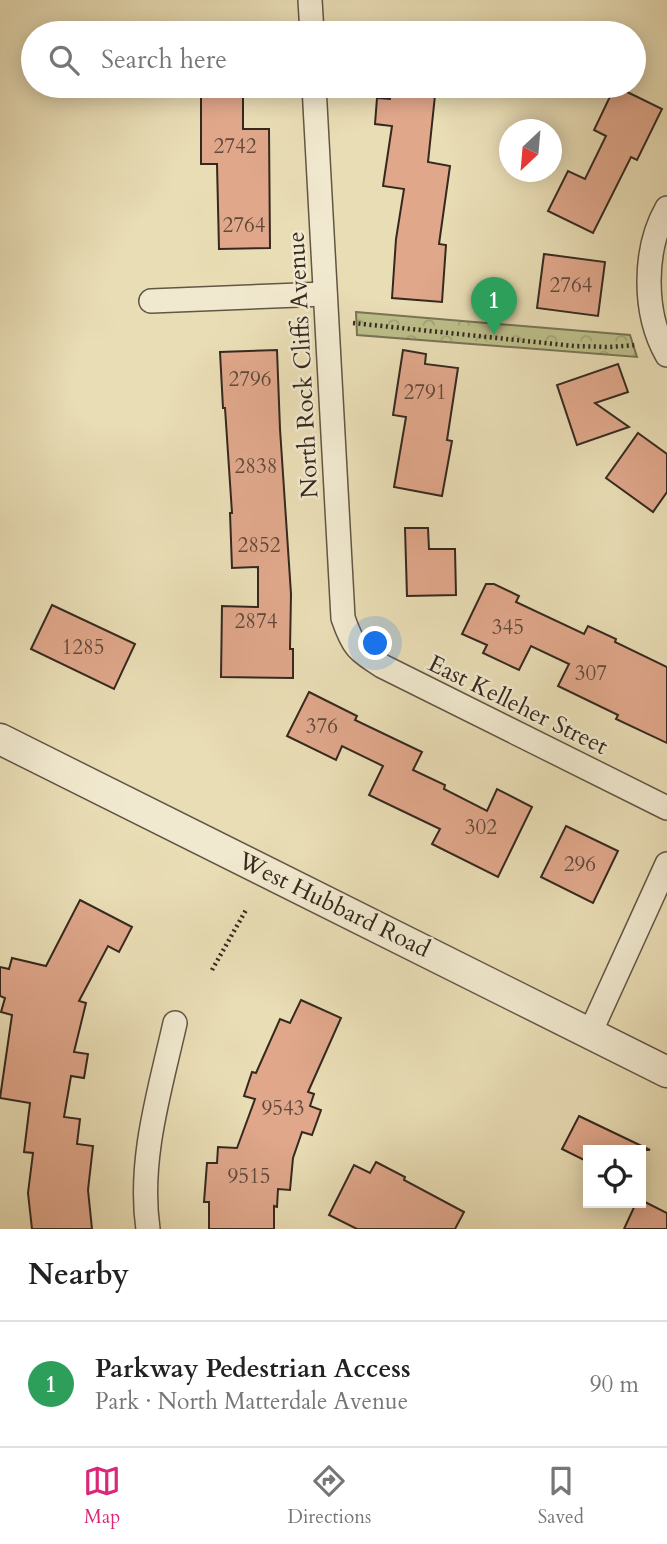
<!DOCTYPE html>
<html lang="en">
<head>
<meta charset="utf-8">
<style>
	:root { --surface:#fff; --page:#f6f6f6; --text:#222; --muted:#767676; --line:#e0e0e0; --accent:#db2777 }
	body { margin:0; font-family:Cardo,serif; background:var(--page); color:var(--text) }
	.controls { position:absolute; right:21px; bottom:21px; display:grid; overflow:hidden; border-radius:0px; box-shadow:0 4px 18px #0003 }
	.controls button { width:63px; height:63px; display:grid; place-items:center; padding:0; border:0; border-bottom:2px solid var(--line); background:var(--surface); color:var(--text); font:35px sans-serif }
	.compass { position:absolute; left:499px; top:119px; width:63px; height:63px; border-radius:50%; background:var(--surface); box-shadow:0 4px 18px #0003; rotate:206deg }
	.you { position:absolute; left:376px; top:644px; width:24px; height:24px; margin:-18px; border:5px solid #fff; border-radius:50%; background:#1a73e8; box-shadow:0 0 0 10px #1a73e833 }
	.badge { display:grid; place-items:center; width:46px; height:46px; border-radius:50%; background:var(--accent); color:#fff; font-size:23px; font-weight:700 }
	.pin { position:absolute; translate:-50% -58px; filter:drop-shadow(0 2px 4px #0008) }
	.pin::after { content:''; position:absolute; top:37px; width:24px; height:21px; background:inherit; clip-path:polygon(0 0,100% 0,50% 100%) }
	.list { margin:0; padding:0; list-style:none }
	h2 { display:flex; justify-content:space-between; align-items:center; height:91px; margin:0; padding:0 28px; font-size:30px }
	h2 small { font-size:23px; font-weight:400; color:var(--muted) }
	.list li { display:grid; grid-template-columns:46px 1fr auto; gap:21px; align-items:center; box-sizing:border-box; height:126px; padding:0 28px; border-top:2px solid var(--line) }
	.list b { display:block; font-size:26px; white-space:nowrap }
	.list p { margin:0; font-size:23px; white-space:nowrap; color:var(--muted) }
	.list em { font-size:23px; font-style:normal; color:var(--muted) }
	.icon { flex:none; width:38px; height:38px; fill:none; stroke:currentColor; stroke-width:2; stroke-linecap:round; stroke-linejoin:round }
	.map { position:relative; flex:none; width:667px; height:1229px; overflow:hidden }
	.search { position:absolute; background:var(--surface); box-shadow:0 4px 18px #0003; left:21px; right:21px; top:21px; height:77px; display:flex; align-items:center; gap:18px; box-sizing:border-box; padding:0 24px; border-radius:38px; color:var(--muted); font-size:26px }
	.sheet { height:217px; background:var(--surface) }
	nav { display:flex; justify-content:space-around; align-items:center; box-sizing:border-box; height:98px; border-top:2px solid var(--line); background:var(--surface); font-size:19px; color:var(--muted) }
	nav a { display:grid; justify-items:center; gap:4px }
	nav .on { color:var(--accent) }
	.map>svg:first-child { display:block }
	.park { fill:url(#park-crowns); stroke:#787454; stroke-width:2 }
	.building { fill:#e0a78b; stroke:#35291f; stroke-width:2 }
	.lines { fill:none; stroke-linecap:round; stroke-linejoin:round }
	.minor-casing { stroke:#625644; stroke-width:26 }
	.tertiary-casing { stroke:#625644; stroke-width:33 }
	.path { stroke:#35291f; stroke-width:4.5; stroke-dasharray:2 3.5; stroke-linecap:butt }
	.minor { stroke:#f1e9cf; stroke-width:23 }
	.tertiary { stroke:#f1e9cf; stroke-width:30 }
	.labels { text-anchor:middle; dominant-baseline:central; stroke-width:5; stroke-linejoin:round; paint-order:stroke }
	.number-label { font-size:21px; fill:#60483a }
	.street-label { font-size:24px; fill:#35291f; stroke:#f1e9cf }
</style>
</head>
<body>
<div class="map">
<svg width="667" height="1229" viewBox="0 0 667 1229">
	<defs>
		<pattern id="park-crowns" width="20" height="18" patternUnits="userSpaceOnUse" patternTransform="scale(1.75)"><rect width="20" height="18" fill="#bcbf8a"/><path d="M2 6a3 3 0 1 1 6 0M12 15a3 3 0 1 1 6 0" fill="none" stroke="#a2a477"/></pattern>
	</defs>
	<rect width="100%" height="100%" fill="#e9ddb5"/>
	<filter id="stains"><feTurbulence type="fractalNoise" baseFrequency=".00286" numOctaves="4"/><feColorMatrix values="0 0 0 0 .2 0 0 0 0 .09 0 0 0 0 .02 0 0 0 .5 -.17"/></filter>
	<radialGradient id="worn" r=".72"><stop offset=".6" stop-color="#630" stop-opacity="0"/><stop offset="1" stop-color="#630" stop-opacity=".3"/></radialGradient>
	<path class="park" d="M 356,312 L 630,335 L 637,357 L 357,335 Z"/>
	<g class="building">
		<path d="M 201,86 L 243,86 L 243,129 L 269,129 L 270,248 L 219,249 L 217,164 L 201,164 Z"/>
		<path d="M 391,86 L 436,86 L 428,162 L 450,166 L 439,244 L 446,245 L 442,302 L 392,298 L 396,239 L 404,189 L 383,186 L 392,126 L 375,124 L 377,98 L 390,99 Z"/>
		<path d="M 615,86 L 662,109 L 637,160 L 631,157 L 593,233 L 548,211 L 568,171 L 585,179 L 606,136 L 594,130 Z"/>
		<path d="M 544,254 L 605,262 L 598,316 L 537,308 Z"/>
		<path d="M 277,350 L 280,429 L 291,594 L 290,649 L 293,649 L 293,678 L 221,677 L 222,606 L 258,607 L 258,567 L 232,568 L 230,513 L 232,513 L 225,408 L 223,408 L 220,352 Z"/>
		<path d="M 403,350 L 426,354 L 425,364 L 458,368 L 447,440 L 452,441 L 442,496 L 394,487 L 406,417 L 393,415 Z"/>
		<path d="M 618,364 L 628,392 L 595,403 L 629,427 L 577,445 L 557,385 Z"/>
		<path d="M 638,433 L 667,454 L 667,492 L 653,512 L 606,478 Z"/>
		<path d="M 405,528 L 428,528 L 429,549 L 455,549 L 456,595 L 407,596 Z"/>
		<path d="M 486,584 L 494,584 L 519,596 L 516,602 L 584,634 L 588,626 L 616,639 L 615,642 L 667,667 L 667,743 L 616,719 L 618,715 L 558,686 L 569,664 L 531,646 L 519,670 L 483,653 L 487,645 L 462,634 Z"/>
		<path d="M 52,605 L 135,644 L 114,689 L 31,649 Z"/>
		<path d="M 309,692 L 357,716 L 355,720 L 422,752 L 413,770 L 445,785 L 444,789 L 487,811 L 497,789 L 532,807 L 498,877 L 432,844 L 440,829 L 369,795 L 383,766 L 342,746 L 336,760 L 287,736 Z"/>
		<path d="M 566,826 L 618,851 L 593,903 L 541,877 Z"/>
		<path d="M 80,900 L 132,927 L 119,952 L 108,946 L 79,1001 L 86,1003 L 74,1052 L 88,1054 L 84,1078 L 71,1076 L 64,1117 L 80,1119 L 77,1144 L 93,1146 L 88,1190 L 92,1229 L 32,1229 L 28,1193 L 33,1153 L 24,1152 L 30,1103 L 0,1098 L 12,1015 L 1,1012 L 5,998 L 0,996 L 0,967 L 9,969 L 12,958 L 46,966 Z"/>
		<path d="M 301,1000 L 341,1018 L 308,1092 L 314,1094 L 310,1106 L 321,1110 L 312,1135 L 302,1132 L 293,1158 L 290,1190 L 278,1189 L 277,1207 L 274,1206 L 274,1229 L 209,1229 L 209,1202 L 204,1202 L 207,1163 L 217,1163 L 218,1147 L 237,1148 L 255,1099 L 244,1096 L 252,1072 L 256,1073 L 280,1019 L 290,1023 Z"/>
		<path d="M 579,1116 L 650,1150 L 588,1150 L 588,1162 L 562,1149 Z"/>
		<path d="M 376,1162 L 405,1177 L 404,1180 L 464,1212 L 455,1229 L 357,1229 L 329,1215 L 354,1165 L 370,1173 Z"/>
		<path d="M 641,1200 L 667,1213 L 667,1229 L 624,1229 L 636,1203 L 641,1203 Z"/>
	</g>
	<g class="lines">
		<g class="minor-casing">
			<g id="minor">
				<path d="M 310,0 L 312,33"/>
				<path d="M 314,86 L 343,618 C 353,647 357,650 382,666 L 667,808"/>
				<path d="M 667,208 C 643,250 643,313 667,355"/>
				<path d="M 151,301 L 325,294"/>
				<path d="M 590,1033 L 667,864"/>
				<path d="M 148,1229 C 138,1160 160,1090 175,1023"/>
			</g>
		</g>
		<g class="tertiary-casing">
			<path id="tertiary" d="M 0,739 L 667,1072"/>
		</g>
		<g class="path">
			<path d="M 353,323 L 574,346 L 609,347 L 637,345"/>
			<path d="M 212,970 L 246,910"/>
		</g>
		<use href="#minor" class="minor"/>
		<use href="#tertiary" class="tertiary"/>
	</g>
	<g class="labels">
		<g class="number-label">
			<text x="235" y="146">2742</text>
			<text x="244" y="225">2764</text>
			<text x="571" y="285">2764</text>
			<text x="250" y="379">2796</text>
			<text x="425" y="392">2791</text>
			<text x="256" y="466">2838</text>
			<text x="259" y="545">2852</text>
			<text x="256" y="621">2874</text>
			<text x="508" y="627">345</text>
			<text x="83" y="647">1285</text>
			<text x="591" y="673">307</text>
			<text x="322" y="726">376</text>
			<text x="481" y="827">302</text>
			<text x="580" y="864">296</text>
			<text x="283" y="1108">9543</text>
			<text x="249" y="1176">9515</text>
		</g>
		<g class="street-label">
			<text transform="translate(303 365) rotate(-93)">North Rock Cliffs Avenue</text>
			<text transform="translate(518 705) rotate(26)">East Kelleher Street</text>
			<text transform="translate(334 905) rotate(26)">West Hubbard Road</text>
		</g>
	</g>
	<rect width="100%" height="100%" filter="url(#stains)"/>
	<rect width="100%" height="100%" fill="url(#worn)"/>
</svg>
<div class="controls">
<button><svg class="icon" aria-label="locate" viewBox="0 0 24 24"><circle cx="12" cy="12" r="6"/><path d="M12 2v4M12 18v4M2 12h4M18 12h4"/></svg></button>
</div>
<svg class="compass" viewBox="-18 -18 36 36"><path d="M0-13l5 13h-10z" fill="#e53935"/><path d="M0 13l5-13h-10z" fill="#767676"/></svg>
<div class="you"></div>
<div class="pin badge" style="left:494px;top:335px;background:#2e9e5b">1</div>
<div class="search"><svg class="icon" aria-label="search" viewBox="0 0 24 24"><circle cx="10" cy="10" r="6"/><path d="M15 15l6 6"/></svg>Search here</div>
</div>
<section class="sheet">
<h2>Nearby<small></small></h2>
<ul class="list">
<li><span class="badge" style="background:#2e9e5b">1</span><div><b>Parkway Pedestrian Access</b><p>Park · North Matterdale Avenue</p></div><em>90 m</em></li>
</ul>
</section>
<nav>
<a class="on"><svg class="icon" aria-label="map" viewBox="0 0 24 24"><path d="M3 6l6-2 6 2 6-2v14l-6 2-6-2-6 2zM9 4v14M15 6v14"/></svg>Map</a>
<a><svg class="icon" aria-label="directions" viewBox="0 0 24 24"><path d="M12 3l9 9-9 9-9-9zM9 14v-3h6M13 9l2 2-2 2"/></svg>Directions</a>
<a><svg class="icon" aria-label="saved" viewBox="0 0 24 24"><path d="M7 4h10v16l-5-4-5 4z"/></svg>Saved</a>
</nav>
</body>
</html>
